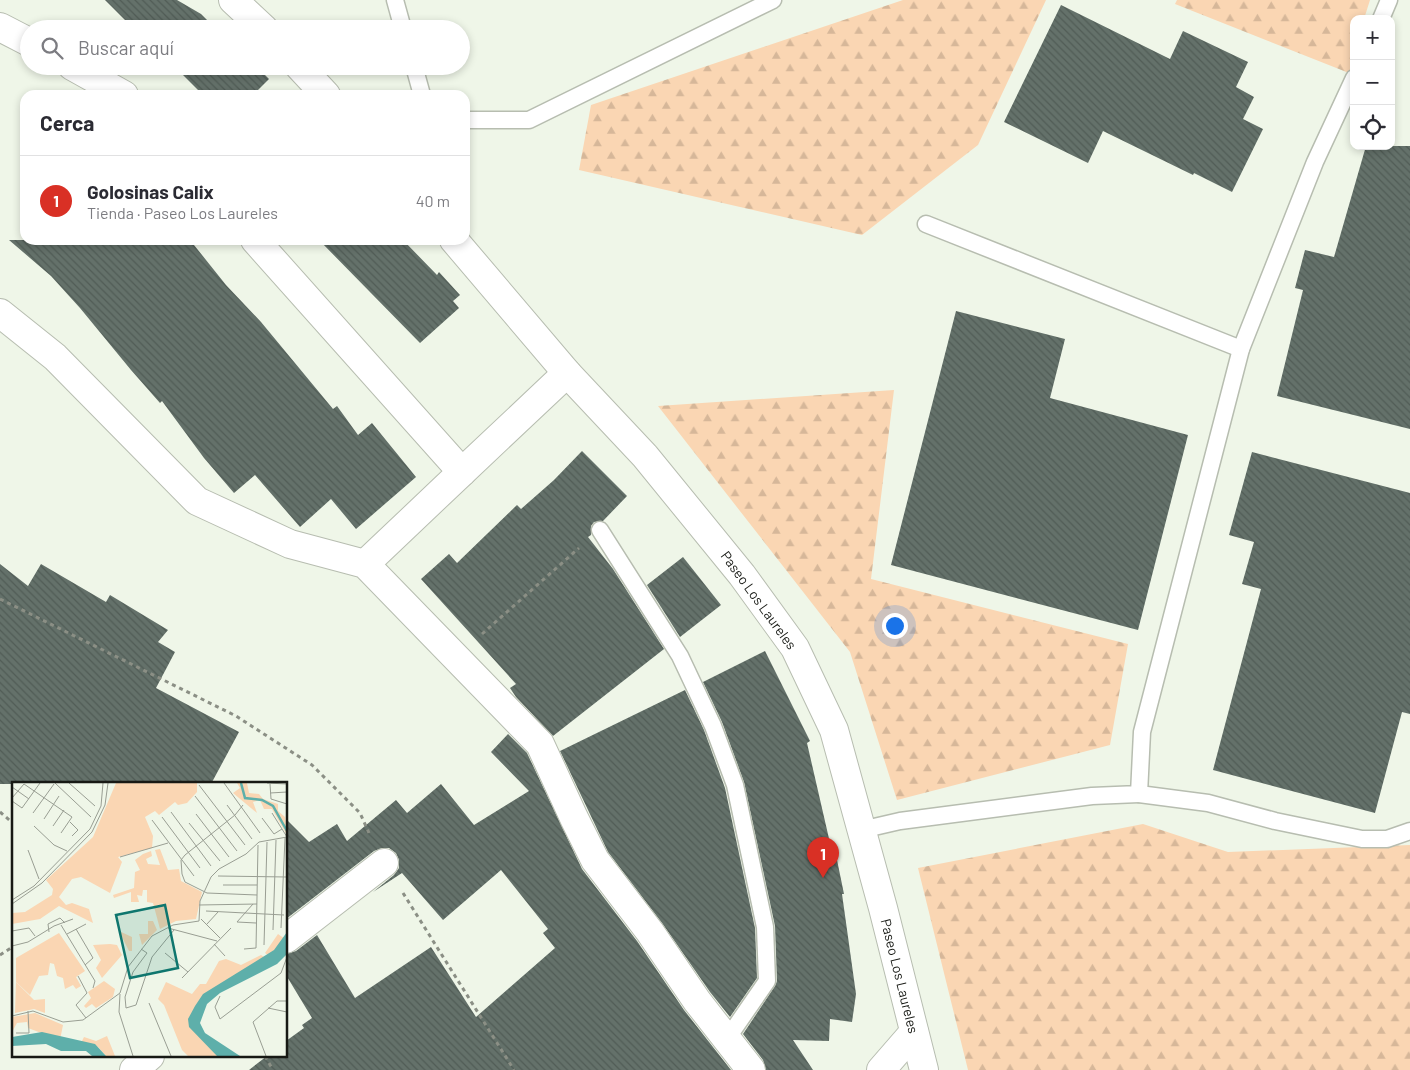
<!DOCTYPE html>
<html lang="es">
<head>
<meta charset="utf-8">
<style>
	:root { --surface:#fff; --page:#f7f7f7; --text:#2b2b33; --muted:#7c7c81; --line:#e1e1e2; --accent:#d93025 }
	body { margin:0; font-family:Barlow,sans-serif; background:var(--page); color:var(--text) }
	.controls { position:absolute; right:15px; top:15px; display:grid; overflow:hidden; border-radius:10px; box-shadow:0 2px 8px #0003 }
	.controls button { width:45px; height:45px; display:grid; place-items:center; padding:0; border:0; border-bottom:1px solid var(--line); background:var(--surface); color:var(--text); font:25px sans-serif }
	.you { position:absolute; left:894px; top:625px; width:18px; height:18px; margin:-12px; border:4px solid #fff; border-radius:50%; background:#1a73e8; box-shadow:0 0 0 8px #1a73e833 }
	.badge { display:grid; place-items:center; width:32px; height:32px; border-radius:50%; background:var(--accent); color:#fff; font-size:16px; font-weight:700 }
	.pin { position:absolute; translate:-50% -41px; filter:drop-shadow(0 1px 2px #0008) }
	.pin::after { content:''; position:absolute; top:26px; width:18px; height:15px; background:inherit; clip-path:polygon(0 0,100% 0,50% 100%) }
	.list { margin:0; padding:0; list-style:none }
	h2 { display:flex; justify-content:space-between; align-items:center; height:65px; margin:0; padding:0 20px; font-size:21px }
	h2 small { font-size:16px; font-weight:400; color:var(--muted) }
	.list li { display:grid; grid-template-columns:32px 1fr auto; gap:15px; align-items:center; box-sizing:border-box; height:90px; padding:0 20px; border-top:1px solid var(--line) }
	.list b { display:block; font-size:19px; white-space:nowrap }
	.list p { margin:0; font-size:16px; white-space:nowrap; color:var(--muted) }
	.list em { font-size:16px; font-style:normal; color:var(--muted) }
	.icon { flex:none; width:28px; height:28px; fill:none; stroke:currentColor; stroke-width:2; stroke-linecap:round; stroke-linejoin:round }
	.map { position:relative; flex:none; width:1410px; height:1070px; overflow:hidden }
	.search { position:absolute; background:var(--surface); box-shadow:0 2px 8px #0003; left:20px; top:20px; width:450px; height:55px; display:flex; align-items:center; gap:12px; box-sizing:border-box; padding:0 18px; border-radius:28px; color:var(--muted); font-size:19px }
	.panel { position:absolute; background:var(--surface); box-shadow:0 2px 8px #0003; left:20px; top:90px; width:450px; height:155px; border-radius:15px }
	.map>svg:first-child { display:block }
	.forest { fill:url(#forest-firs) }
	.building { fill:url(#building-back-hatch) }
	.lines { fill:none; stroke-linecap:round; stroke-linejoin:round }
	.service-casing { stroke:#b7bdb0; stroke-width:19 }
	.minor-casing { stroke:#b7bdb0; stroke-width:30 }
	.tertiary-casing { stroke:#b7bdb0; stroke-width:30 }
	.path { stroke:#8b8f85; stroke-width:3; stroke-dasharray:4 4; stroke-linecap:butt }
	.service { stroke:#fff; stroke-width:16 }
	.minor { stroke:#fff; stroke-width:28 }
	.tertiary { stroke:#fff; stroke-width:28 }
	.labels { text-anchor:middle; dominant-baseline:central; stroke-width:4; stroke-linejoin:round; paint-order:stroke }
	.street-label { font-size:14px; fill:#171914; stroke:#fff }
	.inset-river { fill:none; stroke:#5eafaa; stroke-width:2.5 }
	.inset-road { fill:none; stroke:#999e93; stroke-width:1 }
	.view { fill:#0f766e; fill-opacity:0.15; stroke:#0f766e; stroke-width:2.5 }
	.inset-edge { fill:none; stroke:#171914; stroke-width:2.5 }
</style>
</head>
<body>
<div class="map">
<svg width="1410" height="1070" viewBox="0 0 1410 1070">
	<defs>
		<pattern id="forest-firs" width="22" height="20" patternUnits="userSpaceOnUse" patternTransform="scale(1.25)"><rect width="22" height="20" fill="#fad6b3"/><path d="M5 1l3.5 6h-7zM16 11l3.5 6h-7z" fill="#d6b799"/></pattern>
		<pattern id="building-back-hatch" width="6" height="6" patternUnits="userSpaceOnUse" patternTransform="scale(1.25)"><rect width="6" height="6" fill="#64716a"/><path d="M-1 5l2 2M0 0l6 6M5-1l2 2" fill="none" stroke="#515c56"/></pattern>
	</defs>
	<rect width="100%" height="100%" fill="#eff6e8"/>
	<g class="forest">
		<path d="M 903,0 L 1046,0 L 978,145 L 862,235 L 579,170 L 591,105 Z"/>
		<path d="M 1177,0 L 1370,0 L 1364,19 L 1354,19 L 1354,57 L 1349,73 L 1175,4 Z"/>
		<path d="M 894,390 L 871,579 L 1128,644 L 1110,745 L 897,800 L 850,652 L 658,406 Z"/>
		<path d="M 1143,824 L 1228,852 L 1410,845 L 1410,1070 L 968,1070 L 918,868 Z"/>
	</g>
	<g class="building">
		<path d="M 105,0 L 177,0 L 201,14 L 216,29 L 134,29 Z"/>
		<path d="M 1061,5 L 1170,59 L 1183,31 L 1248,62 L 1236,87 L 1254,97 L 1243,119 L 1263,129 L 1232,192 L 1194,173 L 1193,175 L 1103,131 L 1088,163 L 1004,122 Z"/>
		<path d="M 174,66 L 256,66 L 269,79 L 253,95 L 203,95 Z"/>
		<path d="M 1366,146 L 1410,146 L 1410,429 L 1277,396 L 1303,290 L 1295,288 L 1305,250 L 1334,257 Z"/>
		<path d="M 9,240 L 190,240 L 226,285 L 261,322 L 333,409 L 337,406 L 358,435 L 372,423 L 416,477 L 356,529 L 331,499 L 300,527 L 255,475 L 234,493 L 204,458 L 162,401 L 160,403 L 131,370 L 80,308 L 51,276 Z"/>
		<path d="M 319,240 L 403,240 L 437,275 L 439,272 L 460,295 L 453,301 L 459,308 L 420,343 Z"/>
		<path d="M 956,311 L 1065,339 L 1050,398 L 1188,435 L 1138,630 L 891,565 Z"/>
		<path d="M 582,451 L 627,496 L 603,521 L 594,522 L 591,526 L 591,535 L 588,537 L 613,569 L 664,649 L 553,736 L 516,697 L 510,688 L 516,684 L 421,579 L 449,554 L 457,563 L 517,505 L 521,509 L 554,480 Z"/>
		<path d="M 1252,452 L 1410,493 L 1410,714 L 1402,712 L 1375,813 L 1213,770 L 1261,589 L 1242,584 L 1254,542 L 1229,535 Z"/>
		<path d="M 683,557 L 721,605 L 680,637 L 647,585 Z"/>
		<path d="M 0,564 L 28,586 L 41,564 L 106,602 L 110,595 L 168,630 L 158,642 L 175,652 L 156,688 L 239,732 L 211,784 L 0,784 Z"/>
		<path d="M 765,651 L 810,741 L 807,743 L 833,856 L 836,855 L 844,894 L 842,894 L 856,994 L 852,1022 L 830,1019 L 829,1041 L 793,1040 L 813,1070 L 766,1070 L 763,1060 L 743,1034 L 775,986 L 777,981 L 775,926 L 744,782 L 722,722 L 703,682 Z"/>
		<path d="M 685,690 L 704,730 L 725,788 L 755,928 L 757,978 L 730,1017 L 710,992 L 662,923 L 608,852 L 560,751 Z"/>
		<path d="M 508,734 L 527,753 L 582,869 L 637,941 L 684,1010 L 731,1070 L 249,1070 L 267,1056 L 286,1056 L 286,1041 L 304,1028 L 302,1025 L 312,1018 L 286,975 L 286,954 L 296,951 L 317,935 L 355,998 L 431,947 L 476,1017 L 555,948 L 543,933 L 548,929 L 501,870 L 443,920 L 402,873 L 373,892 L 394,875 L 399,868 L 399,860 L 396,853 L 389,848 L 382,848 L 374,851 L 286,919 L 286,819 L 309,842 L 337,824 L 347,841 L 396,800 L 407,813 L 441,784 L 474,825 L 529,791 L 491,752 Z"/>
	</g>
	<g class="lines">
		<g class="service-casing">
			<g id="service">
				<path d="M 395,0 L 403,29"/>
				<path d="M 1381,19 L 1389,0"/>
				<path d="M 414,66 L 422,95"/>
				<path d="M 465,120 L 529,120 L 773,0"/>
				<path d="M 926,224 L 1241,349"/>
				<path d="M 600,530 L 680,656 L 713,726 L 735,785 L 765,927 L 767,981 L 727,1039"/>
				<path d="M 1139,794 L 1208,803 L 1275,821 L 1362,839 L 1387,839 L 1410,831"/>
				<path d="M 861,830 L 900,821 L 1092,796 L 1139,794 L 1142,732 L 1241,349 L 1315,162 L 1354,78"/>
			</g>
		</g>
		<g class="minor-casing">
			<g id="minor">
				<path d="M 0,27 L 29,42"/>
				<path d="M 72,66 L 124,95"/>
				<path d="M 255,240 L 462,472 L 567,373"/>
				<path d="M 0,313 L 55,357 L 197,501 L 290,544 L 365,564 L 540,744 L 574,818 L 595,860 L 650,932 L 697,1001 L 751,1070"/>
				<path d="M 365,564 L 462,472"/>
				<path d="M 286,939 L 384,863"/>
				<path d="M 134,1070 L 150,1056"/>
				<path d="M 881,1070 L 914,1032"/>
			</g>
		</g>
		<g class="tertiary-casing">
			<g id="tertiary">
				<path d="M 233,0 L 264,29"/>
				<path d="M 299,66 L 326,95"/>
				<path d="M 454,240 L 567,373 L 645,456 L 742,575 L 795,648 L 834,730 L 883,908 L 924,1070"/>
			</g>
		</g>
		<g class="path">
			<path d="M 0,599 L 236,716 L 312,765 L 360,813 L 369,833"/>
			<path d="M 482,634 L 579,548"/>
			<path d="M 0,812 L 14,824"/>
			<path d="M 403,893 L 514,1070"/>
			<path d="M 0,955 L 14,946"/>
			<path d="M 265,1056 L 273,1070"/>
		</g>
		<use href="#service" class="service"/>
		<use href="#minor" class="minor"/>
		<use href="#tertiary" class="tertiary"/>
	</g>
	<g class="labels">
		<g class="street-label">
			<text transform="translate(759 600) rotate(54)">Paseo Los Laureles</text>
			<text transform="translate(900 976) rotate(76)">Paseo Los Laureles</text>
		</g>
	</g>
	<g transform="translate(12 782)">
		<rect width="275" height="275" fill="#eff6e8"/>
		<path d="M 104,1 L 185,1 L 185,10 L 175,21 L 166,23 L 163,20 L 147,33 L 143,29 L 133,35 L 141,54 L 140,66 L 106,75 L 110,80 L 98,111 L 69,95 L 60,97 L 47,115 L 54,123 L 60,121 L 77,127 L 81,141 L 47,124 L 28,137 L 0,142 L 0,131 L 13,130 L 40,113 L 41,107 L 34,98 L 81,55 ZM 266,152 L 273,157 L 260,176 L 253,171 ZM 249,173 L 257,178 L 218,196 L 180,235 L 210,274 L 176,274 L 170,268 L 152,223 L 146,217 L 154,200 L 180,212 L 188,202 L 194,202 L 207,179 L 214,177 L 229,183 ZM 4,200 L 22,218 L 33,217 L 33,231 L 22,227 L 3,231 ZM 23,231 L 51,243 L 48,258 L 16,246 L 15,240 L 5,241 L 0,250 L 0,235 ZM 95,254 L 103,274 L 94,274 L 86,265 L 69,261 L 72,255 L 84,259 Z" fill="#fad6b3"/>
		<path d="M 225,1 L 235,1 L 237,11 L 247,12 L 251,17 L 266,22 L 266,29 L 273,35 L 275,53 L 260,27 L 252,27 L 248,18 L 241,20 L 245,31 L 221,11 L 228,6 ZM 148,67 L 156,88 L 167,87 L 169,99 L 190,110 L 184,137 L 164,139 L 148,147 L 141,121 L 135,120 L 135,108 L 131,108 L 130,114 L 125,113 L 127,120 L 119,120 L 119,110 L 102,116 L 101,113 L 122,106 L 123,90 L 128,88 L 123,78 L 131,72 L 139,69 L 140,74 L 134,77 L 136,82 L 148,83 L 143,68 ZM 136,139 L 141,139 L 145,148 L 130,163 L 127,152 L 136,152 ZM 107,149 L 120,155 L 120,169 L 117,169 ZM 47,151 L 73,189 L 64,195 L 69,204 L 64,207 L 61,203 L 53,207 L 51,196 L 45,194 L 42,182 L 38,181 L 36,193 L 27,194 L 18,213 L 4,200 L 4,176 ZM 98,162 L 105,163 L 110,173 L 90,196 L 84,186 L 89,178 L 81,163 ZM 92,199 L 103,207 L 101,215 L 84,226 L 80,222 L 74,226 L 72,224 L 79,216 L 76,210 Z" fill="#fad6b3"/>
		<path d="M 275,150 L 275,172 L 265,182 L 208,211 L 195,222 L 188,241 L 193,251 L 228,274 L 205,274 L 177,245 L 176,237 L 183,224 L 191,212 L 262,168 ZM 30,250 L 83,262 L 94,274 L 80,274 L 74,269 L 49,269 L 34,262 L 0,264 L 0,255 Z" fill="#5eafaa"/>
		<path class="inset-river" d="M 229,1 L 233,16 L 250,18 L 261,24 L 275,49"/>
		<path class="inset-road" d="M 43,1 L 79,35M 57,1 L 83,24M 212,1 L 248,51M 255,1 L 275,2M 12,2 L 60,35 L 49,51M 258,2 L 259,17 L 275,22M 187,3 L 233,63M 0,5 L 17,17M 258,11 L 275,10M 183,14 L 225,69M 0,16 L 12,2M 0,19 L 10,26 L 28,1M 215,23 L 240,57M 231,23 L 223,33 L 173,73 L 169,78 L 170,92 L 173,100 L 195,111 L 245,113M 159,30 L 199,84M 21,31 L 42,2M 260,31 L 275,55M 184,32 L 217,75M 150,35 L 188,86M 250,36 L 262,52 L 270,47M 32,37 L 47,14M 140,38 L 182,94M 58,40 L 66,48 L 60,54M 177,41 L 208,79M 22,44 L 42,63 L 55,69M 41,44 L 52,28M 16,68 L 27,97M 108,75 L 156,61M 206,94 L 275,95M 211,103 L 245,103M 0,118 L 22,104 L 78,47 L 89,24 L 91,1M 0,122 L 30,101 L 80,50 L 93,23 L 96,1M 241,122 L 225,140 L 244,141M 187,123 L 245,122M 194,129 L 272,133M 189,137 L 208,156M 195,142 L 206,130M 49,143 L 83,199 L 81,206M 156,146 L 205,159M 269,146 L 273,56M 64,147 L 81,176 L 73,183M 261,148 L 264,58M 0,149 L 17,146 L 23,154M 37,150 L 36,142 L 48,136 L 53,141M 55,152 L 74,142M 202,162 L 213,174M 252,163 L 255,60M 0,164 L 16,160 L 42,144 L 61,137M 129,167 L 135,171 L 121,190 L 113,215 L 114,226 L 124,223 L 140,175 L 162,148M 232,167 L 244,166 L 246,63M 153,171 L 176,190M 66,194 L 75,211 L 64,223 L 74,236M 170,196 L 219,146M 108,212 L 107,230 L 121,274M 208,214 L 203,225 L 208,237 L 269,191 L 275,175M 137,221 L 159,274M 256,226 L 275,230M 0,234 L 21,229 L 51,240 L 71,238 L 108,211 L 116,185 L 140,154 L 161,143 L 187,139 L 188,119 L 199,95 L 207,87 L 234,72 L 247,60 L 275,55M 4,251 L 17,251 L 16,229M 254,274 L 241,240 L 265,219 L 275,219"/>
		<path class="view" d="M 153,123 L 166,186 L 118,196 L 104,133 Z"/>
		<rect width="275" height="275" class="inset-edge"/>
	</g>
</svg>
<div class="controls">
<button>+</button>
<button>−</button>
<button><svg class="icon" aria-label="locate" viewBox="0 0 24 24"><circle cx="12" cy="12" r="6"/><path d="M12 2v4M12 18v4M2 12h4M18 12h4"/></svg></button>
</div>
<div class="you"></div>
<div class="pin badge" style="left:823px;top:878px">1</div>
<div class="search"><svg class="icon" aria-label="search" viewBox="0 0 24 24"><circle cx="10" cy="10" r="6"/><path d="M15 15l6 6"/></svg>Buscar aquí</div>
<section class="panel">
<h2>Cerca<small></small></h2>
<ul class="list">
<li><span class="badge">1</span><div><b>Golosinas Calix</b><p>Tienda · Paseo Los Laureles</p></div><em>40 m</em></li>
</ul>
</section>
</div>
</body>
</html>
